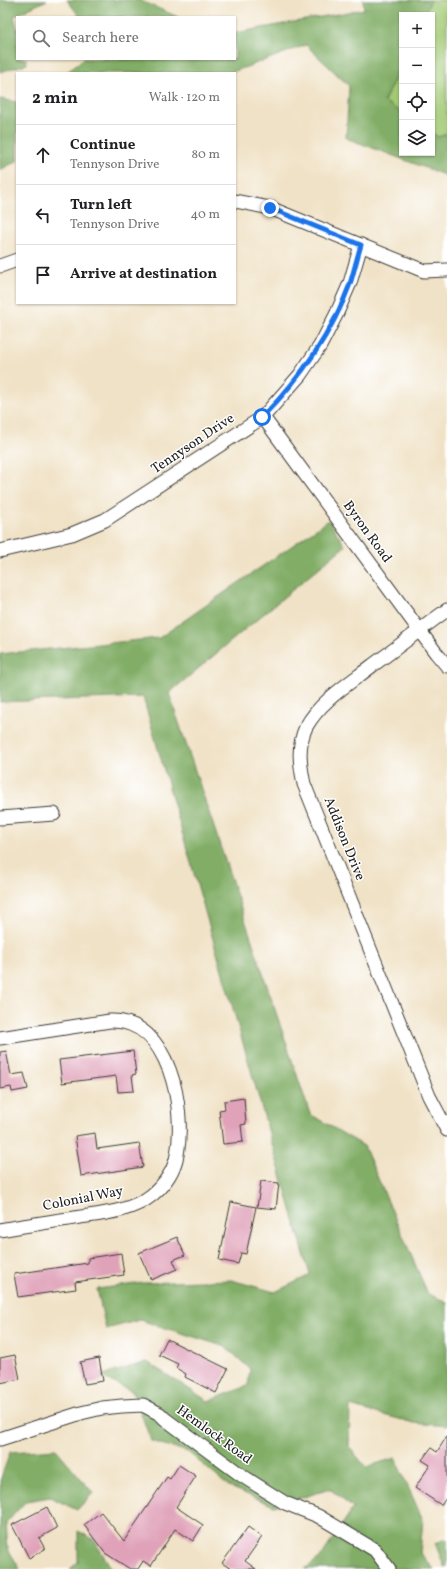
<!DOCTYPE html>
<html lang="en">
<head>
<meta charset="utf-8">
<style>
	:root { --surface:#fff; --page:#f6f6f6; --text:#202124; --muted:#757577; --line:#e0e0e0 }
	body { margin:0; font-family:Vollkorn,serif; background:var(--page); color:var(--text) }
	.controls { position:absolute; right:12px; top:12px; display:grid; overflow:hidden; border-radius:0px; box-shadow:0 1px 3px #0004 }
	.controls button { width:36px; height:36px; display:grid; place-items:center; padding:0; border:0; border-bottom:1px solid var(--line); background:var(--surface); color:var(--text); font:20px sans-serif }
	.stop { position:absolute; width:12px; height:12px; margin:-9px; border:3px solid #1a73e8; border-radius:50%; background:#fff }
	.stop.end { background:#1a73e8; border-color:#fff; box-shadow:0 1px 4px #0008 }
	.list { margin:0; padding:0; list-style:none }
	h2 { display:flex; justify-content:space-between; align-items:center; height:52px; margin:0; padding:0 16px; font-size:17px }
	h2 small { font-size:13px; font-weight:400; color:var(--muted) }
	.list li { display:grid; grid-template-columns:26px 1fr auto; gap:12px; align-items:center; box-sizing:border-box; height:60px; padding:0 16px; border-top:1px solid var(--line) }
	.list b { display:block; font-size:15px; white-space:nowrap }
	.list p { margin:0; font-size:13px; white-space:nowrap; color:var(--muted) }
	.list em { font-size:13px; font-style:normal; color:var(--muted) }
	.icon { flex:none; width:22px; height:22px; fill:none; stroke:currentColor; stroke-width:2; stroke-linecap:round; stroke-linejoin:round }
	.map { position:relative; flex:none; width:447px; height:1569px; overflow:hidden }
	.search { position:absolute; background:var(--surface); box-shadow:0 1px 3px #0004; left:16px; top:16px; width:220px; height:44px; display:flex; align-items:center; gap:10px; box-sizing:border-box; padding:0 14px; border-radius:0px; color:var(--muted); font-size:15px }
	.panel { position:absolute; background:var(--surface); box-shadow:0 1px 3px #0004; left:16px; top:72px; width:220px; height:232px; border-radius:0px }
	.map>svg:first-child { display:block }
	.green { fill:#a2c974; stroke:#5f7248 }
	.forest { fill:#81ad66; stroke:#4e6441 }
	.building { fill:#e0a2b9 }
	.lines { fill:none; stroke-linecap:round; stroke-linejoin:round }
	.minor-casing { stroke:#3c3a36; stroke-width:15 }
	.minor { stroke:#fff; stroke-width:13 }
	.route { stroke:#1a73e8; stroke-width:5 }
	.labels { text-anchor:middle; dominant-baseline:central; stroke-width:3; stroke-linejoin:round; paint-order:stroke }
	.street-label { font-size:14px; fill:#1c1c1c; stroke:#fff }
</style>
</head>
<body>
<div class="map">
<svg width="447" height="1569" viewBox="0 0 447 1569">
	<rect width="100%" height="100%" fill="#fff"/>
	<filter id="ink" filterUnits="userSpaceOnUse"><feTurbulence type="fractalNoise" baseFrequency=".025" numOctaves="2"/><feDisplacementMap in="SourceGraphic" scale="8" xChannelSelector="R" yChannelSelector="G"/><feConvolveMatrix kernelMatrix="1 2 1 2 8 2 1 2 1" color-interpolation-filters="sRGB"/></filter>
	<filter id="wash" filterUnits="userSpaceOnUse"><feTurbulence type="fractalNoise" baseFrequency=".012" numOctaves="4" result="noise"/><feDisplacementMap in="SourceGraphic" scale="16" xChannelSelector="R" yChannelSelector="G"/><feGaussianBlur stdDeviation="0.9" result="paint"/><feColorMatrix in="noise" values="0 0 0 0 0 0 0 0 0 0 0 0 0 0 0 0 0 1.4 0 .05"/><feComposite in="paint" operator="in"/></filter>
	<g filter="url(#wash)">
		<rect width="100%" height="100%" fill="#f0e2c6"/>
		<g class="green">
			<path d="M 431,0 L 447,0 L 447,134 L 438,137 L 432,133 L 432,15 L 424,15 Z"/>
			<path d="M 402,63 L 402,113 L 384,101 Z"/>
		</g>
		<g class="forest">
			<path d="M 0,0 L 47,0 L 14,16 L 17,28 L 17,59 L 26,59 L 27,64 L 0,72 Z"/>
			<path d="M 67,0 L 139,0 L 178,17 L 80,17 Z"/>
			<path d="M 363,0 L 431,0 L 424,15 L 402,15 L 402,63 L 384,101 L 402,113 L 402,153 L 432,153 L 432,133 L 438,137 L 447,134 L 447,176 L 346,138 L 349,86 L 306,45 L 230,73 L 66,73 L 83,59 L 235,59 L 235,33 L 364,9 Z"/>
			<path d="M 0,99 L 17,102 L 17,161 L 0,170 Z"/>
			<path d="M 329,520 L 345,546 L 169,693 L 310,1114 L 364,1146 L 428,1294 L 447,1302 L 447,1426 L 414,1423 L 350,1406 L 349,1447 L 366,1467 L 395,1458 L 423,1520 L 420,1553 L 434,1569 L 305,1569 L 321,1557 L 353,1508 L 330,1489 L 274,1506 L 228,1486 L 188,1452 L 151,1441 L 133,1392 L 100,1376 L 147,1362 L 208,1401 L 248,1386 L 250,1369 L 226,1347 L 140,1320 L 106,1329 L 97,1289 L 143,1283 L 231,1280 L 275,1292 L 310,1275 L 143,697 L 0,702 L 0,654 L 159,638 Z"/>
			<path d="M 56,1449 L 93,1493 L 77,1510 L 50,1497 L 26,1501 L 6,1523 L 8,1549 L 20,1569 L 0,1569 L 0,1481 L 10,1452 Z"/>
			<path d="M 78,1531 L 93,1539 L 112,1569 L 70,1569 L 78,1562 Z"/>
			<path d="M 447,1539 L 447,1567 L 445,1568 L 435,1543 Z"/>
		</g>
		<g id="blocks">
			<g class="building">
				<path d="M 6,1051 L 11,1075 L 24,1073 L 28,1089 L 12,1092 L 11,1087 L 0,1089 L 0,1052 Z"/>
				<path d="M 133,1051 L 136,1074 L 132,1075 L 134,1091 L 118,1092 L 116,1076 L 62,1083 L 59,1060 Z"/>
				<path d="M 244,1098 L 246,1124 L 241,1125 L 243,1142 L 223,1144 L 219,1110 L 225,1109 L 224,1101 Z"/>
				<path d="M 95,1133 L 97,1149 L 139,1143 L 143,1167 L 81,1176 L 75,1136 Z"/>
				<path d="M 261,1181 L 279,1183 L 276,1209 L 257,1207 Z"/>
				<path d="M 231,1202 L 256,1207 L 246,1254 L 241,1253 L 238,1264 L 219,1260 Z"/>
				<path d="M 177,1237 L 185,1255 L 173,1260 L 177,1269 L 151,1280 L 139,1253 Z"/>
				<path d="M 121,1253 L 124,1275 L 75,1282 L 76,1289 L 18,1297 L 14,1274 L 88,1263 L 88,1258 Z"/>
				<path d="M 167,1339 L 228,1369 L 216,1393 L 185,1377 L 186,1374 L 176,1368 L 178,1364 L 159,1355 Z"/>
				<path d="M 15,1355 L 20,1379 L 0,1383 L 0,1358 Z"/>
				<path d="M 99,1358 L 103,1381 L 85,1384 L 80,1362 Z"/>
				<path d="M 447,1436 L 447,1497 L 441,1505 L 415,1488 L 430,1465 L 422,1460 L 431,1448 L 437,1452 Z"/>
				<path d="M 179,1465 L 196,1476 L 176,1507 L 203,1525 L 193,1541 L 175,1529 L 151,1566 L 143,1561 L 138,1569 L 130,1569 L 105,1553 L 84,1525 L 101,1512 L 124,1541 L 167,1477 L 170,1479 Z"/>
				<path d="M 47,1507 L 57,1528 L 39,1538 L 45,1549 L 29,1558 L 12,1525 Z"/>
				<path d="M 248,1527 L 262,1537 L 245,1561 L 256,1569 L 231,1569 L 222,1563 Z"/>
			</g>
		</g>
	</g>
	<g filter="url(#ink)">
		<use href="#blocks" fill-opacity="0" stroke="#3c3a36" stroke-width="1"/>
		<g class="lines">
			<g class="minor-casing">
				<g id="minor">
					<path d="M 235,201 L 270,208 L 424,271 L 447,270"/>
					<path d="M 0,266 L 17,260"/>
					<path d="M 263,417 L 436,653 L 447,666"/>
					<path d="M 0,551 L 72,534 L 105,520 L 263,417 L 300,375 L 320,346 L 336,315 L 350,283 L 361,245"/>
					<path d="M 447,610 C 422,628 398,647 373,665 C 350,683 320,701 306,727 C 297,746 300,765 304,784 L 429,1096 L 447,1130"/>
					<path d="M 0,818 L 54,814"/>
					<path d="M 0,1038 L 110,1021 C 170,1018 186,1110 177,1155 C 174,1171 165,1184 152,1195 C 130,1213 96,1214 69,1219 C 46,1222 23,1226 0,1230"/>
					<path d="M 0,1439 L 81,1413 L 102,1408 L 122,1406 L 143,1405 L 160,1414 L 165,1419 L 241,1475 L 285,1503 L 318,1516 L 375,1550 L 389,1569"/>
				</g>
			</g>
			<use href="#minor" class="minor"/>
		</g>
	</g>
	<g class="lines" filter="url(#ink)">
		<path class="route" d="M 262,417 C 301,378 331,335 350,284 C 354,271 357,258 361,245 L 270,208"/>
	</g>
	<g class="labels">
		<g class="street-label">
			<text transform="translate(193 444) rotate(-34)">Tennyson Drive</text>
			<text transform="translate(367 532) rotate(54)">Byron Road</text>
			<text transform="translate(344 839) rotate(68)">Addison Drive</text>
			<text transform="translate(83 1199) rotate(-11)">Colonial Way</text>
			<text transform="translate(214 1435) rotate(36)">Hemlock Road</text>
		</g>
	</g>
</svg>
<div class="controls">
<button>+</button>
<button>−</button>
<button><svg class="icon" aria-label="locate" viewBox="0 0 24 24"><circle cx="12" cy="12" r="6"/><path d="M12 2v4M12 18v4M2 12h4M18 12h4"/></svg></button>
<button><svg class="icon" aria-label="layers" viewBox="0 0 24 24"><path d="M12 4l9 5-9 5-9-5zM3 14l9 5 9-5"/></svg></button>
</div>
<div class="stop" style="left:262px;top:417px"></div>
<div class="stop end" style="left:270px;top:208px"></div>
<div class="search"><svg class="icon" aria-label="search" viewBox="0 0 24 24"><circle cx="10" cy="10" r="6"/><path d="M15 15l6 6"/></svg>Search here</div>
<section class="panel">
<h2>2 min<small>Walk · 120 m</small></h2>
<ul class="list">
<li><svg class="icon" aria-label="ahead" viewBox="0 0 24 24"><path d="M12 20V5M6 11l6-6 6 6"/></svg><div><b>Continue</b><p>Tennyson Drive</p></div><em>80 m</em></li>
<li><svg class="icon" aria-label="left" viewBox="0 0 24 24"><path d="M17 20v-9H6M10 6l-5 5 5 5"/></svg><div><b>Turn left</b><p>Tennyson Drive</p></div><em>40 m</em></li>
<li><svg class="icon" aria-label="arrive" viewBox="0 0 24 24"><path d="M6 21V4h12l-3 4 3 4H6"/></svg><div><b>Arrive at destination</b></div></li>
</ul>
</section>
</div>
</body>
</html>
